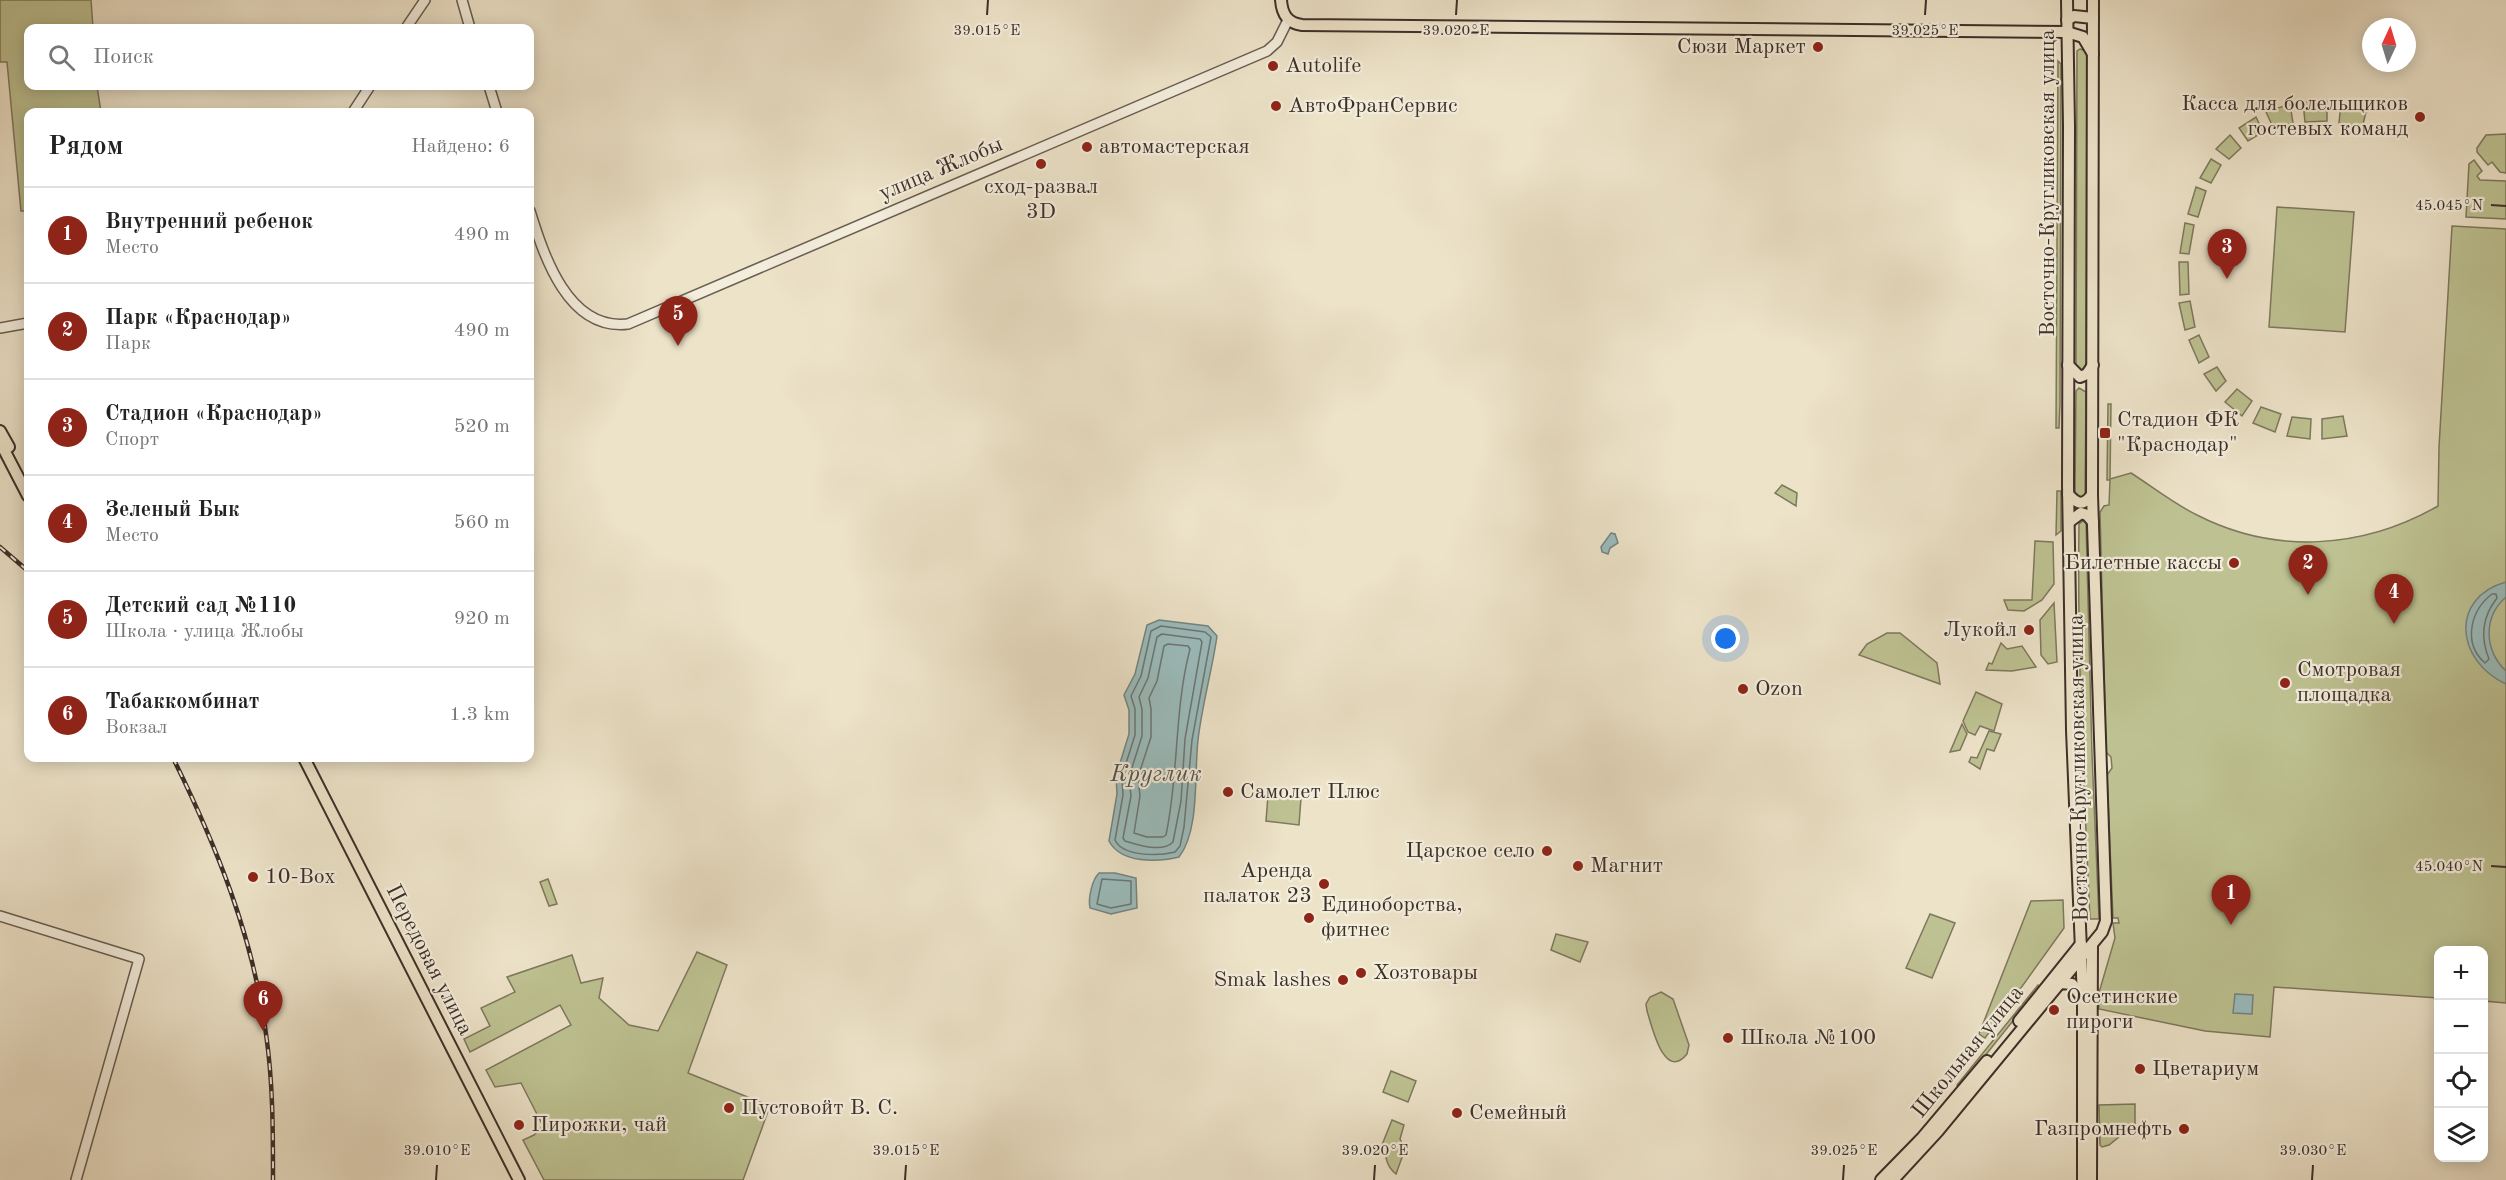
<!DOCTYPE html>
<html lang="ru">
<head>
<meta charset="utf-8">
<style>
	:root { --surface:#fff; --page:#f6f6f6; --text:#222; --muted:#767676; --line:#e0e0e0; --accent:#8f2418 }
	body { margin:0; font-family:"Old Standard TT",serif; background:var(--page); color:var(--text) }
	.controls { position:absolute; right:18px; bottom:18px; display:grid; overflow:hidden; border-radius:12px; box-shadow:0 3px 15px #0003 }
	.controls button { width:54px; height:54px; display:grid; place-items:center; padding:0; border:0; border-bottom:2px solid var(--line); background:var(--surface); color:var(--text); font:30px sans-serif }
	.compass { position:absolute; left:2362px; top:18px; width:54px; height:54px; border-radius:50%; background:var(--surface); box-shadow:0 3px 15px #0003; rotate:4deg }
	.you { position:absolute; left:1726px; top:639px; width:21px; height:21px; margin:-15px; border:4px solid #fff; border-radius:50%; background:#1a73e8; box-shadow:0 0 0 9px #1a73e833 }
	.badge { display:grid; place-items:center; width:39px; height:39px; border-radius:50%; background:var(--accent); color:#fff; font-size:20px; font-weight:700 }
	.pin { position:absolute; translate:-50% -50px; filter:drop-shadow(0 2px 3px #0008) }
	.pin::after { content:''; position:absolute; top:32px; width:21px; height:18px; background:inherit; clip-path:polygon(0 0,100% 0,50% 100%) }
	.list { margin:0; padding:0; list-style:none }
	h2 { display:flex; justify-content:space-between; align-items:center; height:78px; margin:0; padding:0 24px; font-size:26px }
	h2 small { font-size:20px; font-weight:400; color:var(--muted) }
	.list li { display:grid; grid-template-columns:39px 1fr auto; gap:18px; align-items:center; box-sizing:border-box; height:96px; padding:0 24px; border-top:2px solid var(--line) }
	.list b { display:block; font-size:22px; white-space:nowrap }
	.list p { margin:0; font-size:20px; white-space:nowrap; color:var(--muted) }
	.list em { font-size:20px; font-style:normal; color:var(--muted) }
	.icon { flex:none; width:33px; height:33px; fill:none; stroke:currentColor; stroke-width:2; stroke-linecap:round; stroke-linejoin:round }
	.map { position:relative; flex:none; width:2506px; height:1180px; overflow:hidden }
	.search { position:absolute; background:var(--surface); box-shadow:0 3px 15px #0003; left:24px; top:24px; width:510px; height:66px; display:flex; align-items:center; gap:15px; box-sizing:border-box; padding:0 21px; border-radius:12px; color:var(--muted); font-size:22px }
	.panel { position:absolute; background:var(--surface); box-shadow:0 3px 15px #0003; left:24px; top:108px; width:510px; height:654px; border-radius:12px }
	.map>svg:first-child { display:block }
	.green { fill:#bec292; stroke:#7e785e; stroke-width:1.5 }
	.water { fill:#9bbdbe; stroke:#758482; stroke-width:1.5 }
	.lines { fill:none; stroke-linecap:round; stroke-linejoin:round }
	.shore { stroke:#6c7674; stroke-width:1.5 }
	.minor-casing { stroke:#695c51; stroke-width:12 }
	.major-casing { stroke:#3d2f29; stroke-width:14 }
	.minor { stroke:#f3eddc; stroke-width:9 }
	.major { stroke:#ede3c9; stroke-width:10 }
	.rail-casing { stroke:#3d2f29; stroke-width:4.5 }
	.rail { stroke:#f3eddc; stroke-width:2; stroke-dasharray:7; stroke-linecap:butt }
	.ticks { fill:none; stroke:#3d2f29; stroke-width:2 }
	.poi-dot { fill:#8f2418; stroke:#f3eddc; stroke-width:2 }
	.labels { text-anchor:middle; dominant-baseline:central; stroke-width:4.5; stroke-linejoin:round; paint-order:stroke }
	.poi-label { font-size:22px; fill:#3d2f29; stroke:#f3eddc; text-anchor:start }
	.street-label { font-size:22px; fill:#3d2f29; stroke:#f3eddc }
	.water-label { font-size:24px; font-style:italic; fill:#54524e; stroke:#f3eddc }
	.ticks-label { font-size:15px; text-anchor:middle; fill:#3d2f29; stroke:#f3eddc; stroke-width:4.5; stroke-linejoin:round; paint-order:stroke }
</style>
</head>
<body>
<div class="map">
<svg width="2506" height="1180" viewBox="0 0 2506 1180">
	<rect width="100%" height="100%" fill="#ede3c9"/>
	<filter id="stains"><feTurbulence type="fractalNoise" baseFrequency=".00333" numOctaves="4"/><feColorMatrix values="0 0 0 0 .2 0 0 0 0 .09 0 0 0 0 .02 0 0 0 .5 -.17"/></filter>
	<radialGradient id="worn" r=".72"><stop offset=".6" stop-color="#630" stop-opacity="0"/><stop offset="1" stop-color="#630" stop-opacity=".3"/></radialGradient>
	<g class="green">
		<path d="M 0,0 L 91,0 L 93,28 L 28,28 L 28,86 L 97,86 L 101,112 L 28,112 L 28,211 L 21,211 L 7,62 L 0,62 Z"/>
		<path d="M 2080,49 L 2087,51 L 2086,368 L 2084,372 L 2076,368 L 2077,51 Z"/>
		<path d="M 2058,61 L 2061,64 L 2060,404 L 2059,428 L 2056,428 Z"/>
		<path d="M 2327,101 L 2327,121 L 2305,122 L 2303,102 Z"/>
		<path d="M 2341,103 L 2367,108 L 2362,128 L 2339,123 Z"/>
		<path d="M 2290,104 L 2293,123 L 2274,129 L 2266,112 Z"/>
		<path d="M 2256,117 L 2263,132 L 2248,141 L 2239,128 Z"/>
		<path d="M 2506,134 L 2506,173 L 2500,172 L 2492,162 L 2488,165 L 2477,152 L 2477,148 L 2486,135 Z"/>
		<path d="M 2230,135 L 2241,148 L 2229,159 L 2216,149 Z"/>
		<path d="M 2211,159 L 2221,165 L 2211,183 L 2200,178 Z"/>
		<path d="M 2474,160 L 2482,171 L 2477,176 L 2480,180 L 2506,181 L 2506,219 L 2466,217 L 2469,164 Z"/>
		<path d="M 2196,187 L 2206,191 L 2198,217 L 2188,214 Z"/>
		<path d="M 2277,207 L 2354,212 L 2345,332 L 2269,327 Z"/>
		<path d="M 2185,223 L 2194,225 L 2189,254 L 2180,253 Z"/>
		<path d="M 2452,226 L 2506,229 L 2506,1003 L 2484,1001 L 2484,950 L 2438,950 L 2438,998 L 2274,987 L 2270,1037 L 2205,1031 L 2099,1009 L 2098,996 L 2115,938 L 2113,923 L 2119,923 L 2118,918 L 2113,918 L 2107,775 L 2112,768 L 2111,757 L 2106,752 L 2100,512 L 2104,506 L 2109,505 L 2110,480 L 2107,480 L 2108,404 L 2111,404 L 2110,479 L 2131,473 C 2153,487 2174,504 2197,515 C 2275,555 2363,549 2438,506 L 2439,447 Z"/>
		<path d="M 2179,262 L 2188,262 L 2189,294 L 2180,295 Z"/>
		<path d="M 2190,301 L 2195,327 L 2185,330 L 2179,303 Z"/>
		<path d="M 2199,335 L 2209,357 L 2199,363 L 2189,340 Z"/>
		<path d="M 2217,367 L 2226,381 L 2216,391 L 2204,374 Z"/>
		<path d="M 2079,388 L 2086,392 L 2085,497 L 2083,499 L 2075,496 L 2076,391 Z"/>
		<path d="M 2237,389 L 2252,401 L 2242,416 L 2225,402 Z"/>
		<path d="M 2261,407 L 2281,414 L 2275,432 L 2253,423 Z"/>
		<path d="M 2343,416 L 2347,436 L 2322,439 L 2322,419 Z"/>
		<path d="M 2292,417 L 2311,419 L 2310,439 L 2287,436 Z"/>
		<path d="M 1782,485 L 1797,493 L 1796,506 L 1775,493 Z"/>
		<path d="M 2057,491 L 2061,491 L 2061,531 L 2056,535 Z"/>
		<path d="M 2083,521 L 2086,523 L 2092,754 L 2099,919 L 2090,919 C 2084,788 2077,656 2079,524 Z"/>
		<path d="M 2035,541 L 2053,542 L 2054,584 L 2042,600 L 2024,611 L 2008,610 L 2004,600 L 2032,600 Z"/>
		<path d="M 2054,603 L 2057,662 L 2048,664 L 2041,655 L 2040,620 Z"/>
		<path d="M 1887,633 L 1900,633 L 1937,663 L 1940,684 L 1859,655 L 1867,644 Z"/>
		<path d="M 2001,643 L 2007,649 L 2022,646 L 2036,667 L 2012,671 L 1986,670 L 1989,663 L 1992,664 Z"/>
		<path d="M 1976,692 L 2002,704 L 1994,731 L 1980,726 L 1975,735 L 1968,732 L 1963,721 Z"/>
		<path d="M 1962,724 L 1967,734 L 1960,750 L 1950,752 Z"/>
		<path d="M 1989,731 L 2001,734 L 1994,751 L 1987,749 L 1980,769 L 1969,762 L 1971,757 L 1977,758 Z"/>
		<path d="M 1268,795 L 1301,798 L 1299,825 L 1266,821 Z"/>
		<path d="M 548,879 L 557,904 L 549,906 L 540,882 Z"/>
		<path d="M 2063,900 L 2064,928 L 1985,1038 L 1979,1034 L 2031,901 Z"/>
		<path d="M 1930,914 L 1955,923 L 1932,978 L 1906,968 Z"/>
		<path d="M 1556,934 L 1588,942 L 1580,962 L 1551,950 Z"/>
		<path d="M 697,952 L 727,965 L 688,1073 L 770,1106 L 743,1180 L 544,1180 L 523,1140 L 534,1135 L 543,1126 L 521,1083 L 495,1087 L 486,1070 L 571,1025 L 560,1005 L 470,1052 L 464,1039 L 490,1026 L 481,1008 L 515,992 L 507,977 L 572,955 L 581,983 L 603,978 L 599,998 L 629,1025 L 658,1031 Z"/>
		<path d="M 2038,985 L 2040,987 L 1960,1087 L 1957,1085 Z"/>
		<path d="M 1661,992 L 1673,999 L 1689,1045 L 1687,1054 C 1664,1082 1652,1026 1647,1011 L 1646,1004 L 1650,997 Z"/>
		<path d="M 1391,1071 L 1416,1081 L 1408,1102 L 1383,1092 Z"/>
		<path d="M 2135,1104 L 2135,1124 L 2109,1145 L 2102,1147 L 2100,1145 L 2099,1105 Z"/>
		<path d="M 1392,1120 L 1404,1125 L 1400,1139 L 1405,1149 L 1396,1174 C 1388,1168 1384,1157 1386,1147 L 1382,1145 Z"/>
	</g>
	<g class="water">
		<path d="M 1611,533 L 1615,534 L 1618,543 L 1610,548 L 1608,554 L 1602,552 L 1601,547 Z"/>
		<path d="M 2506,582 L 2506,597 C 2483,617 2484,650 2506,671 L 2506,684 C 2456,661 2449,598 2506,582 Z"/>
		<path d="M 1159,620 L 1208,626 L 1217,636 C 1212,671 1202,705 1198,740 C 1194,774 1200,830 1179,857 C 1158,862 1121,864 1109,841 L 1117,794 L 1116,776 L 1129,734 L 1129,710 L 1124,695 L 1135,674 L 1147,625 Z"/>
		<path d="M 1099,873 L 1115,873 L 1136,878 L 1137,908 L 1111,914 L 1090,908 C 1088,898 1092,880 1099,873 Z"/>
		<path d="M 2235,994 L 2253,995 L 2252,1014 L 2233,1013 Z"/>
	</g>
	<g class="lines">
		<g class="shore">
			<path d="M 2492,594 L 2496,594 L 2497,598 C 2482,617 2480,637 2489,659 L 2485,663 C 2462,643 2471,610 2492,594 Z"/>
			<path d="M 1161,626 L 1205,632 L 1211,637 L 1192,740 L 1184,827 L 1180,846 L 1175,852 C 1159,856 1123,857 1115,840 L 1123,795 L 1122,776 L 1135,735 L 1135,709 L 1131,696 L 1141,676 L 1151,631 Z"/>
			<path d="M 1162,634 L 1200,639 L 1202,642 L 1185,739 L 1181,801 L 1173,842 C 1163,853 1138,845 1125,841 L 1123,838 L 1131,796 L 1129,777 L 1142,736 L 1142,709 L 1139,697 L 1148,678 L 1157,637 Z"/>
			<path d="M 1168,644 L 1188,646 L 1190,649 C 1174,710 1179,774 1166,835 L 1163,837 L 1147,837 L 1134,833 L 1140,796 L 1138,777 L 1151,737 L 1151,709 L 1149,698 L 1157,681 L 1164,646 Z"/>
			<path d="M 1102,879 L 1131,881 L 1131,904 L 1111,908 L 1097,904 Z"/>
		</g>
		<g class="minor-casing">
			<g id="minor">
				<path d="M 462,0 L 470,28"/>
				<path d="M 406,28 L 425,0"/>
				<path d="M 489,86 L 497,112"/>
				<path d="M 353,112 L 370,86"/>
				<path d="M 530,211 C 544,256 568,331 628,324 L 1267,51 L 1277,42 L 1288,20"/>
				<path d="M 0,328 L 28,323"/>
				<path d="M 0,916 L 139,959 L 76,1180"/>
			</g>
		</g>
		<g class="major-casing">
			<g id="major">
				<path d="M 1281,0 C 1282,14 1287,23 1302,25 L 2067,32 L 2083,37 L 2093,54"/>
				<path d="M 2067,0 L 2069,126 L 2068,485 L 2072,730 L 2083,999 L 2083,1180"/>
				<path d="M 2067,20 L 2074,16 L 2093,18"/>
				<path d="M 2068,365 L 2080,377 L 2087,374 L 2093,365"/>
				<path d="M 0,431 L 9,447"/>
				<path d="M 0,442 L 28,496"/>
				<path d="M 2068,494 C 2078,505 2083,506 2092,495"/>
				<path d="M 2069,522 L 2081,513 L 2087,515 L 2093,522"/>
				<path d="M 304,758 L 519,1180"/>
				<path d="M 2057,986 L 2060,983 L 2072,984 L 2083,999"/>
				<path d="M 2019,1021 L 2081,944"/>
				<path d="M 1881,1180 L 1922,1138 L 1987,1061"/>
				<path d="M 1893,1180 L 1938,1131 L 2102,932 L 2106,921 L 2092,495 L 2093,0"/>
				<path d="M 2091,1180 L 2092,945"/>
			</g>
		</g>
		<use href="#minor" class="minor"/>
		<use href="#major" class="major"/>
		<g class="rail-casing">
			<g id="rail">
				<path d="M 0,547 L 28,571"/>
				<path d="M 173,758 C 216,845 253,936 266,1034 C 273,1082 273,1131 273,1180"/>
			</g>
		</g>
		<use href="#rail" class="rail"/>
	</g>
	<path class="ticks" d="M 987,15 L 988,0M 1456,15 L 1457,0M 1925,15 L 1926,0M 2491,205 L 2506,206M 2491,866 L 2506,867M 436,1180 L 437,1165M 905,1180 L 906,1165M 1374,1180 L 1375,1165M 1843,1180 L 1844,1165M 2312,1180 L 2313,1165"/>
	<g class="poi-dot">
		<circle cx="1818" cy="47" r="6"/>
		<circle cx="1273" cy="66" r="6"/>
		<circle cx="1276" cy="106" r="6"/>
		<circle cx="2420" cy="117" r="6"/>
		<circle cx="1087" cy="147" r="6"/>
		<circle cx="1041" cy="164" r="6"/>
		<rect x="2099" y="427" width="12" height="12" rx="3"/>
		<circle cx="2234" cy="563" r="6"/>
		<circle cx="2029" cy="630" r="6"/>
		<circle cx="2285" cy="683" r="6"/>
		<circle cx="1743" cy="689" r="6"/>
		<circle cx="1228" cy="792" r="6"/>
		<circle cx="1547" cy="851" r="6"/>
		<circle cx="1578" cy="866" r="6"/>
		<circle cx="253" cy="877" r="6"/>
		<circle cx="1324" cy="884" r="6"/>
		<circle cx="1309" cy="918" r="6"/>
		<circle cx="1361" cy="973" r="6"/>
		<circle cx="1343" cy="980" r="6"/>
		<circle cx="2054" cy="1010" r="6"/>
		<circle cx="1728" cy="1038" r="6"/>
		<circle cx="2140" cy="1069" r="6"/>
		<circle cx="729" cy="1108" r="6"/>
		<circle cx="1457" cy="1113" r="6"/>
		<circle cx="519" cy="1125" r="6"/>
		<circle cx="2184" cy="1129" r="6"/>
	</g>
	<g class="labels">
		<g class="poi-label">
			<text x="1806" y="47" text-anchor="end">Сюзи Маркет</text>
			<text x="1285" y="66">Autolife</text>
			<text x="2408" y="104" text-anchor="end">Касса для болельщиков<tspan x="2408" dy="25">гостевых команд</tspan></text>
			<text x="1288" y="106">АвтоФранСервис</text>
			<text x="1099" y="147">автомастерская</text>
			<text x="1041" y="187" text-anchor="middle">сход-развал<tspan x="1041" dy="25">3D</tspan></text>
			<text x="2117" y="420">Стадион ФК<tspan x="2117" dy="25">"Краснодар"</tspan></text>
			<text x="2222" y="563" text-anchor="end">Билетные кассы</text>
			<text x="2017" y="630" text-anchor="end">Лукойл</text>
			<text x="2297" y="670">Смотровая<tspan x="2297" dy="25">площадка</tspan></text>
			<text x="1755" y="689">Ozon</text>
			<text x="1240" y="792">Самолет Плюс</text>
			<text x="1535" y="851" text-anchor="end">Царское село</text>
			<text x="1590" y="866">Магнит</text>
			<text x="1312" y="871" text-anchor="end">Аренда<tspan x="1312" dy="25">палаток 23</tspan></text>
			<text x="265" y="877">10-Box</text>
			<text x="1321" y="905">Единоборства,<tspan x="1321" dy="25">фитнес</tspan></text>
			<text x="1373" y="973">Хозтовары</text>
			<text x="1331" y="980" text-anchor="end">Smak lashes</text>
			<text x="2066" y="997">Осетинские<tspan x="2066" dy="25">пироги</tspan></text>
			<text x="1740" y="1038">Школа №100</text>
			<text x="2152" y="1069">Цветариум</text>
			<text x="741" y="1108">Пустовойт В. С.</text>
			<text x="1469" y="1113">Семейный</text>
			<text x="531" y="1125">Пирожки, чай</text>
			<text x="2172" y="1129" text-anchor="end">Газпромнефть</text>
		</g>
		<g class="street-label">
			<text transform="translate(941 169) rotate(-23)">улица Жлобы</text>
			<text transform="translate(2048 183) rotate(-90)">Восточно-Кругликовская улица</text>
			<text transform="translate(2079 768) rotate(-91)">Восточно-Кругликовская улица</text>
			<text transform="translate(429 960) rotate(63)">Передовая улица</text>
			<text transform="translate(1968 1052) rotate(-51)">Школьная улица</text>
		</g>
		<g class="water-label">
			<text x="1156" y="775">Круглик</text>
		</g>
	</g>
	<g class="ticks-label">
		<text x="987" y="35">39.015°E</text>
		<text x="1456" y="35">39.020°E</text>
		<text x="1925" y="35">39.025°E</text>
		<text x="2449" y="210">45.045°N</text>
		<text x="2449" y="871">45.040°N</text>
		<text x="437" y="1155">39.010°E</text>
		<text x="906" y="1155">39.015°E</text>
		<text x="1375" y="1155">39.020°E</text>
		<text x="1844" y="1155">39.025°E</text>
		<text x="2313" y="1155">39.030°E</text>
	</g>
	<rect width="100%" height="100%" filter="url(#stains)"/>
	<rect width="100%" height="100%" fill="url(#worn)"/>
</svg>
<div class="controls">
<button>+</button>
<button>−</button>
<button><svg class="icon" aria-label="locate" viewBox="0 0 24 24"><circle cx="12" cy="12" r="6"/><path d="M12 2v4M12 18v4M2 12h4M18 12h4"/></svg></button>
<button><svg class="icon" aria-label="layers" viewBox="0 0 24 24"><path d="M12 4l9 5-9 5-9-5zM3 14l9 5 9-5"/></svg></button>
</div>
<svg class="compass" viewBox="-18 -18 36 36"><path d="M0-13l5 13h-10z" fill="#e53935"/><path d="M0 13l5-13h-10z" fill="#767676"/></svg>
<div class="you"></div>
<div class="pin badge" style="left:2231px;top:925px">1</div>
<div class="pin badge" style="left:2308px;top:595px">2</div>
<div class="pin badge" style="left:2227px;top:279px">3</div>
<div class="pin badge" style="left:2394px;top:624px">4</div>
<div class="pin badge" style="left:678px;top:346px">5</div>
<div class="pin badge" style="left:263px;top:1031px">6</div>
<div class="search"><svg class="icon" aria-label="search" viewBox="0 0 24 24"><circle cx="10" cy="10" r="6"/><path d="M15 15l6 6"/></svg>Поиск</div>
<section class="panel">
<h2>Рядом<small>Найдено: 6</small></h2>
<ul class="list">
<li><span class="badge">1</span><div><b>Внутренний ребенок</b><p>Место</p></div><em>490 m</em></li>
<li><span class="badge">2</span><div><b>Парк «Краснодар»</b><p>Парк</p></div><em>490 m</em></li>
<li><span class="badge">3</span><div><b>Стадион «Краснодар»</b><p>Спорт</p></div><em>520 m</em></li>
<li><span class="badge">4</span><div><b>Зеленый Бык</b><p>Место</p></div><em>560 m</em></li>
<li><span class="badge">5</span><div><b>Детский сад №110</b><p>Школа · улица Жлобы</p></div><em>920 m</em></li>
<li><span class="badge">6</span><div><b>Табаккомбинат</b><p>Вокзал</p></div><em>1.3 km</em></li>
</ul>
</section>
</div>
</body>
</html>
